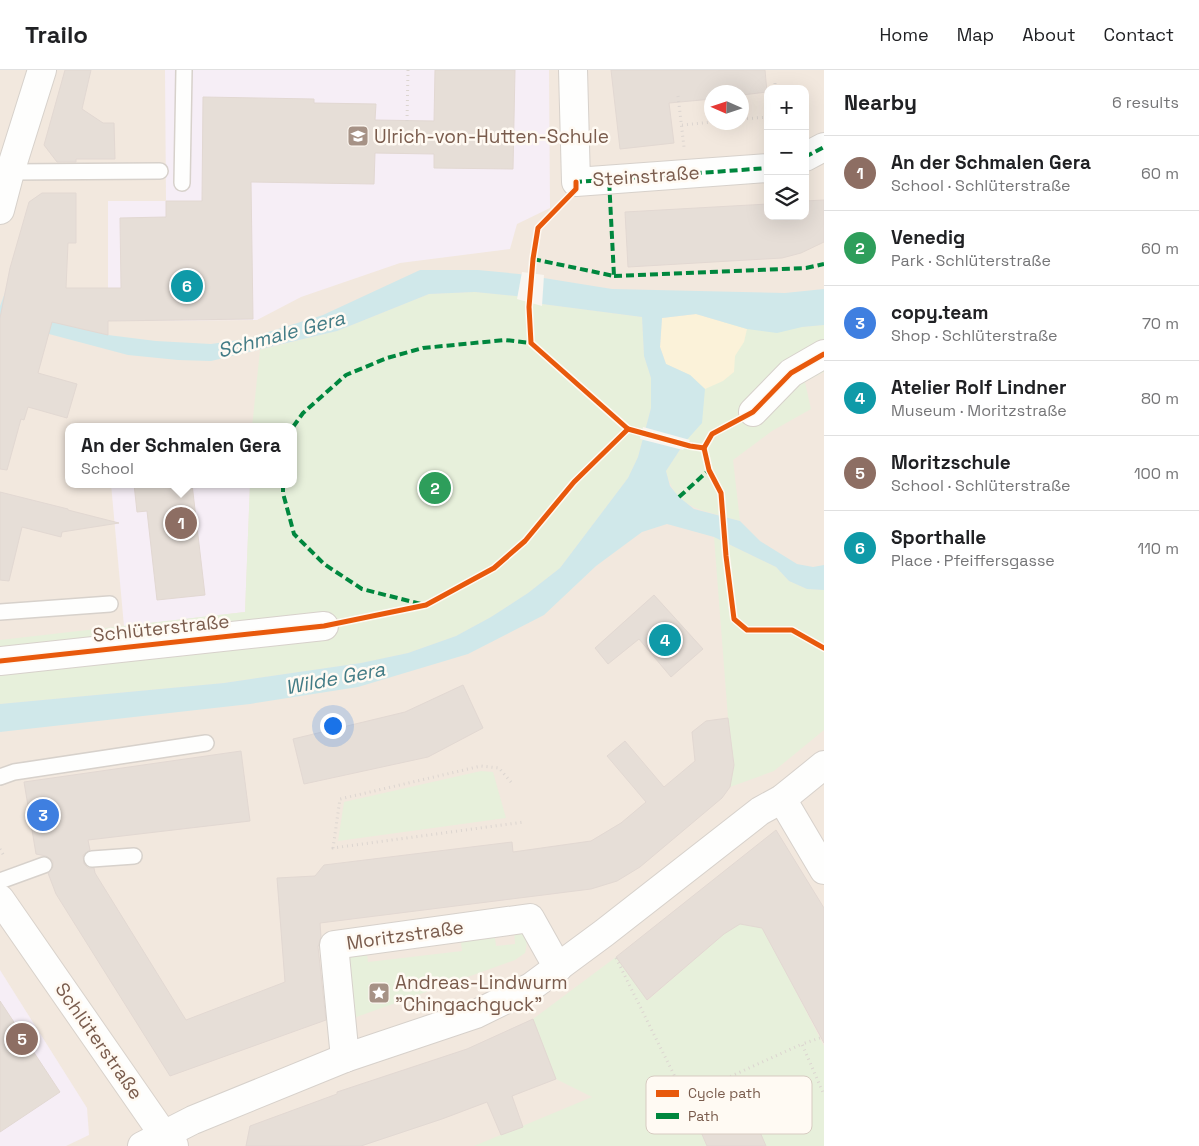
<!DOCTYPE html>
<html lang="en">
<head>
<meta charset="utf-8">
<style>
	:root { --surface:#fff; --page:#f2f2f2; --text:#202124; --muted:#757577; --line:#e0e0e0; --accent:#b45309 }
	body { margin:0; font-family:"Space Grotesk",sans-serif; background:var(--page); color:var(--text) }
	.controls { position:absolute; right:15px; top:15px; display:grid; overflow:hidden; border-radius:10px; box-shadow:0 5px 20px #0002 }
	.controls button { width:45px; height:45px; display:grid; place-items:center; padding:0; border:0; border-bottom:1px solid var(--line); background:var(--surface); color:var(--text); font:25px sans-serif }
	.compass { position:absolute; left:704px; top:15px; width:45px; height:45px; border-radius:50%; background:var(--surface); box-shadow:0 5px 20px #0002; rotate:273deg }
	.you { position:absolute; left:332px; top:655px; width:18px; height:18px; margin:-12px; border:4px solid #fff; border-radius:50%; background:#1a73e8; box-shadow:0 0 0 8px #1a73e833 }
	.badge { display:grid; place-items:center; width:32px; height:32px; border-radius:50%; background:var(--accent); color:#fff; font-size:16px; font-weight:700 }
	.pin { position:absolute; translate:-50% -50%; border:2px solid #fff; box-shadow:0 1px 5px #0006 }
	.popup { position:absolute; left:65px; top:353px; width:232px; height:65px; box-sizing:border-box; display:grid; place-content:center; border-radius:10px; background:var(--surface); filter:drop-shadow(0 1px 4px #0005); font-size:16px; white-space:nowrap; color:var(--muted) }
	.popup b { font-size:19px; color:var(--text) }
	.popup::after { content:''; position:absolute; left:50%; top:100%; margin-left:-10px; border:10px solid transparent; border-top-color:var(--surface) }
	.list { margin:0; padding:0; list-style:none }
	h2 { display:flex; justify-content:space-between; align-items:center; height:65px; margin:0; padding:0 20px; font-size:21px }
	h2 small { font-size:16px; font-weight:400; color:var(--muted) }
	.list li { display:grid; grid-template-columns:32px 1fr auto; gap:15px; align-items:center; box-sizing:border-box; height:75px; padding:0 20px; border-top:1px solid var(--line) }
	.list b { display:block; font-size:19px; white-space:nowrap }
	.list p { margin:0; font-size:16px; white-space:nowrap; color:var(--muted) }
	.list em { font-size:16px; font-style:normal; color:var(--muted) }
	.icon { flex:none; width:28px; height:28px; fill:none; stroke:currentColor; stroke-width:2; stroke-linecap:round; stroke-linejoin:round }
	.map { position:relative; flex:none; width:824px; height:1076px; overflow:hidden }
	header { display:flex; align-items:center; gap:30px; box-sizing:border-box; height:70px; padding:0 25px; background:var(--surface); border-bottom:1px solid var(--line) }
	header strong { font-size:24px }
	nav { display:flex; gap:28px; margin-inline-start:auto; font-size:18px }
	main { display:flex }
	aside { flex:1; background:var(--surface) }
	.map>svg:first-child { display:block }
	.residential { fill:#f2e8de; fill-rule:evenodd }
	.education { fill:#f6eef6 }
	.green { fill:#e7f0db }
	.sand { fill:#fbf2d9 }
	.water { fill:#d0e8ea }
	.pier { fill:#f9f5f0 }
	.building { fill:#e6ded7; stroke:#e2d8d2 }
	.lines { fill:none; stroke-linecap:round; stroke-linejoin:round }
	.lane-casing { stroke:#d7d1cb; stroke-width:18 }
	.street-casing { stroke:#d7d1cb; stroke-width:30 }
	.secondary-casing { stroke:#d9d2cb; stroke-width:30 }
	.path { stroke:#dcd5d0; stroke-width:3; stroke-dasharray:1 4; stroke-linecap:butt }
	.lane { stroke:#fefefd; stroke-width:15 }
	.street { stroke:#fefefd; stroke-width:28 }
	.secondary { stroke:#fefefd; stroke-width:28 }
	.quiet { stroke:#00873e; stroke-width:4; stroke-dasharray:8 4; stroke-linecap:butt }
	.cycleway-casing { stroke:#fffaf3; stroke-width:8 }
	.cycleway { stroke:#e8590c; stroke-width:5 }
	.labels { text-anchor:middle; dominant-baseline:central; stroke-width:5; stroke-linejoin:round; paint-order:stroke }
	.poi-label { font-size:19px; fill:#7a5c4d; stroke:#fffaf3; text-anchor:start }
	.street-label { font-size:19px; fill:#7a5c4d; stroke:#fffaf3 }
	.water-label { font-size:20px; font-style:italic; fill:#437c86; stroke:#fffaf3 }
	.key { fill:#fffaf3; stroke:#d7cbc1; stroke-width:1 }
	.key-label { font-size:14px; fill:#7a5c4d }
</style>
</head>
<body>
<header>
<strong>Trailo</strong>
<nav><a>Home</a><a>Map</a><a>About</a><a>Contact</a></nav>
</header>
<main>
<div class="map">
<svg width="824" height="1076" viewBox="0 0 824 1076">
	<rect width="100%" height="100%" fill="#f9f5f0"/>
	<path class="residential" d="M 0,0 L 824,0 L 824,1076 L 0,1076 ZM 768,19 L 805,19 L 805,146 L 768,146 ZM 712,22 L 742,22 L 742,52 L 712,52 ZM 69,357 L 294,357 L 294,414 L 69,414 Z"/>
	<g class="education">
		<path d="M 165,0 L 549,0 L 550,138 L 517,154 L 510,179 L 400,193 L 301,227 L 257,250 L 108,251 L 108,131 L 166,131 Z"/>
		<path d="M 111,414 L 250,414 L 245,542 L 124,556 Z"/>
		<path d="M 0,900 L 87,1038 L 89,1065 L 66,1076 L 0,1076 Z"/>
	</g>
	<g class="green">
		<path d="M 475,222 L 517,226 L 542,234 L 642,247 L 644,286 L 651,308 L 651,338 L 638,387 L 628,408 L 560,498 L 528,523 L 491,547 L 456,566 L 408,583 L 361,593 L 224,613 L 0,634 L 0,570 L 245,542 L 250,414 L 294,414 L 294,357 L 252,357 L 260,280 L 337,261 L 429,224 Z"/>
		<path d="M 662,248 L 802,257 L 824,255 L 824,302 L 805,312 L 811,339 L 772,361 L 733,390 L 740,451 C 707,440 676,442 666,401 L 685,372 L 690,305 L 666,294 Z"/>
		<path d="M 714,467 L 776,497 L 789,511 L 807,519 L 824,520 L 824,660 L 774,701 L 730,717 L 734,695 L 728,648 Z"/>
		<path d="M 481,701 L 493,702 L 506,748 L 338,771 L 344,732 Z"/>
		<path d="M 740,853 L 763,858 L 824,976 L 824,1076 L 474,1076 L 592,1027 L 556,1009 L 533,949 L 616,887 L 648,930 L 724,864 Z"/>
		<path d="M 514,857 C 526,866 529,868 525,883 L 515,890 L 351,949 L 346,882 L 366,875 L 368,892 L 462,881 L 460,864 L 494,860 L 496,876 L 515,874 Z"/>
	</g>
	<path class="sand" d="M 696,244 L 747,259 L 744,272 L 735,286 L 734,302 L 723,311 L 705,319 L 690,305 L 666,294 L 660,277 L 662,248 Z"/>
	<path class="water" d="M 420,200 L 478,200 L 519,204 L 612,219 L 785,223 L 824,219 L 824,255 L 802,257 L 777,263 L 747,259 L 696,244 L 662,248 L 660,277 L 666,294 L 690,305 L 705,319 L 702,353 L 685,372 L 666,401 L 670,416 L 679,427 L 694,439 L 740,451 L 760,471 L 797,494 L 813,497 L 824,495 L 824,520 L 807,519 L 789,511 L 776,497 L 714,467 L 667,454 L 642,462 L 596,496 L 544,545 L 468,584 L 358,617 L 250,634 L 0,662 L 0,634 L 224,613 L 361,593 L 408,583 L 456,566 L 491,547 L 528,523 L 560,498 L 628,408 L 638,387 L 651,338 L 651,308 L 644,286 L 642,247 L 542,234 L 516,226 L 475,222 L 429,224 L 337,261 L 211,291 L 178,290 L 128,285 L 0,251 L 0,236 L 6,220 L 74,257 L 108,265 L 156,271 L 211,274 L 246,269 L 323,245 Z"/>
	<g class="pier">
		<path d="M 522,202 L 544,205 L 542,236 L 517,229 Z"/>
		<path d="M 643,357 L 690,370 L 683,380 L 640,369 Z"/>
	</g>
	<g class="building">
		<path d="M 65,0 L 91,0 L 82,39 L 103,53 L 114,53 L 115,89 L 76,89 L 76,92 L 57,92 L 44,75 Z"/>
		<path d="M 435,0 L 515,0 L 513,99 L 434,98 L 434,84 L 375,83 L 374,114 L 251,112 L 253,249 L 108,251 L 108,265 L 52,252 L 38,303 L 77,314 L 67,348 L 28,337 L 24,350 L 21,349 L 7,400 L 0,399 L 0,248 L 10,198 L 29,132 L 42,123 L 76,123 L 76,173 L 68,173 L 66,218 L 121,218 L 120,148 L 166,147 L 166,131 L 202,131 L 203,27 L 314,29 L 314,33 L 376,34 L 375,50 L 434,51 Z"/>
		<path d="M 611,0 L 765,0 L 767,22 L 742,25 L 742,22 L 712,22 L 712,29 L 669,33 L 674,73 L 620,79 Z"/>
		<path d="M 824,130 L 824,172 L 801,183 L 782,188 L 628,197 L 625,142 L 768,134 L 768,146 L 805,146 L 805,131 Z"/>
		<path d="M 134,414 L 192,414 L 205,525 L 157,530 L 147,441 L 137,442 Z"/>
		<path d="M 0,422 L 68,439 L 68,440 L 119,453 L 62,462 L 61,467 L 22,457 L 9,511 L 0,510 Z"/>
		<path d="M 654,525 L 703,579 L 671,607 L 639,569 L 608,594 L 595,578 Z"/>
		<path d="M 463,615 L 483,658 L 428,687 L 304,714 L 293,669 L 405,642 Z"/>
		<path d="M 728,648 L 734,695 L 730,717 L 722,728 L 640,797 L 617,811 L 591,819 L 320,853 L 321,867 L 318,877 L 326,950 L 170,1006 L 56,824 L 48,803 L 53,797 L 53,791 L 46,786 L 36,784 L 24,712 L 241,681 L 250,751 L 88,770 L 90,780 L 83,785 L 84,794 L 88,798 L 94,798 L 95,803 L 186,950 L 285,912 L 277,808 L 315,806 L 324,795 L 512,772 L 513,782 L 591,771 L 621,753 L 646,732 L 607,686 L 625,671 L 664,717 L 695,691 L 692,662 L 706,651 Z"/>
		<path d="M 776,760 L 824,838 L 824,973 L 762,858 L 740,854 L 724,864 L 647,930 L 616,887 Z"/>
		<path d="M 0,931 L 60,1022 L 0,1062 Z"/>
		<path d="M 533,949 L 556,1009 L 512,1026 L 523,1057 L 501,1065 L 487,1032 L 442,1049 L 361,1076 L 246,1076 L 250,1056 L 337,1024 L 337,1022 L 467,979 Z"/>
		<path d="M 742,1020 L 766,1076 L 707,1076 L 692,1041 Z"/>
	</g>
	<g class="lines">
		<g class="lane-casing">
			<g id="lane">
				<path d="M 10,102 L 160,101"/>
				<path d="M 182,113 L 184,0"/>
				<path d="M 0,542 L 110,534"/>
				<path d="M 0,707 L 14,702 L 206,673"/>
				<path d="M 92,789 L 134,786"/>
				<path d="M 0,811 L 44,795"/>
			</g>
		</g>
		<g class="street-casing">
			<g id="street">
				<path d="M 573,0 L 576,112 L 768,98"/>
				<path d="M 805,87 L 824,77"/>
				<path d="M 0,140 L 10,102 L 42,0"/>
				<path d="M 753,342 L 791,303 L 824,284"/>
				<path d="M 0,591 L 324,556"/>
				<path d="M 782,729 L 824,800"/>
				<path d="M 345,988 L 334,875 L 530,848 L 558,898"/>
				<path d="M 142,1076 L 193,1050 L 345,988 L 476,944 L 531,917 L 604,863 L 760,741 L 782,729 L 824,695"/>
			</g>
		</g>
		<g class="secondary-casing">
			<path id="secondary" d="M 0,829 L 163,1064 L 174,1076"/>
		</g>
		<g class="path">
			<path d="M 775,19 L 775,10"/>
			<path d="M 678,26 L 684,77"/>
			<path d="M 742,49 L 768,47"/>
			<path d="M 407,51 L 408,0"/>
			<path d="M 682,55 L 712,52"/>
			<path d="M 690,376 L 704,378 L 712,364 L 730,354"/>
			<path d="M 704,378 L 709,400 L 721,423 L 726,486 L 734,549 L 747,560 L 792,560 L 824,578"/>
			<path d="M 511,712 L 499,698 L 481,696 L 340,729 L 333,778 L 524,752"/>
			<path d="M 0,779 L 4,786"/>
			<path d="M 616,888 L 685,1027 L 802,974"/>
			<path d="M 820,968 L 802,974 L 824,1025"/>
			<path d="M 669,1035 L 685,1027"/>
		</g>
		<use href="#lane" class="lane"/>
		<use href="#street" class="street"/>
		<use href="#secondary" class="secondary"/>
		<g class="quiet">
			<path d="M 805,87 L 824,77"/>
			<path d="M 576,114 L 576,112 L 768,98"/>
			<path d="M 533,189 L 614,206 L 609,109"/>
			<path d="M 614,206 L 806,198 L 824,194"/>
			<path d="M 293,357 L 303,343 L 346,305 L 387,288 L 423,278 L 505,270 L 531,273 L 534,276"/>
			<path d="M 283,414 L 283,423 L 294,464 L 324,494 L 362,519 L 421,534"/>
			<path d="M 679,427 L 709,400"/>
		</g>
		<g class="cycleway-casing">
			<g id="cycleway">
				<path d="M 576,112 L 576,119 L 538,158 L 533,189 L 529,237 L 531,273 L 628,359 L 690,376 L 704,378 L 712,364 L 753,342 L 791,303 L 824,284"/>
				<path d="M 704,378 L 709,400 L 721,423 L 726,486 L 734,549 L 747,560 L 792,560 L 824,578"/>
				<path d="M 0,591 L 324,556 L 426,535 L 494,498 L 525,471 L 574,412 L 628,359"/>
			</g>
		</g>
		<use href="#cycleway" class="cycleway"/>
	</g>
	<defs>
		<g id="school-square" transform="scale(1.125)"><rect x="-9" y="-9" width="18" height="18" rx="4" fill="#a69286" stroke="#fffaf3"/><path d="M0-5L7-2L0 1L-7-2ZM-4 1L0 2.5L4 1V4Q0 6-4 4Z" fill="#fff"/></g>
		<g id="sight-square" transform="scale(1.125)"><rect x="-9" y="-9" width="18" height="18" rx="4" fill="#a69286" stroke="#fffaf3"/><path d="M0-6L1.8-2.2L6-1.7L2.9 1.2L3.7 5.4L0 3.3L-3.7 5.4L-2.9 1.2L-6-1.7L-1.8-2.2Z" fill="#fff"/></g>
	</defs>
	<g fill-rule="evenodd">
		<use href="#school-square" x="358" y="66"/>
		<use href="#sight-square" x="379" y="923"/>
	</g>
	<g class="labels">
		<g class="poi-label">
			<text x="374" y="66">Ulrich-von-Hutten-Schule</text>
			<text x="395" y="912">Andreas-Lindwurm<tspan x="395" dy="22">"Chingachguck"</tspan></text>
		</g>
		<g class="street-label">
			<text transform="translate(646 106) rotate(-4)">Steinstraße</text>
			<text transform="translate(161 558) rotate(-6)">Schlüterstraße</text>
			<text transform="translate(405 865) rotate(-8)">Moritzstraße</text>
			<text transform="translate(99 971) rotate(55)">Schlüterstraße</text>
		</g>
		<g class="water-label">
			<text transform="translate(281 264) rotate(-15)">Schmale Gera</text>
			<text transform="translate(335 608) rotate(-11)">Wilde Gera</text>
		</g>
	</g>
	<rect x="646" y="1006" width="166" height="58" rx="8" class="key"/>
	<rect x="656" y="1020" width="23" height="7" fill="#e8590c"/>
	<rect x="656" y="1043" width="23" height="6" fill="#00873e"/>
	<g class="key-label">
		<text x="688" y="1028">Cycle path</text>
		<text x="688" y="1051">Path</text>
	</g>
</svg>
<div class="controls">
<button>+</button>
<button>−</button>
<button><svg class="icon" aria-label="layers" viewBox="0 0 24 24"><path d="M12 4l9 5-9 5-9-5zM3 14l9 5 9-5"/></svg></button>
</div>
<svg class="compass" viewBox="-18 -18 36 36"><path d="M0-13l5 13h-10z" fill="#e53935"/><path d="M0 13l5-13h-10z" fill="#757577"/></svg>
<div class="you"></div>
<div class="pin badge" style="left:181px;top:453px;background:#8d6e63">1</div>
<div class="popup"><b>An der Schmalen Gera</b>School</div>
<div class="pin badge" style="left:435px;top:418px;background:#2e9e5b">2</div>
<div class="pin badge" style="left:43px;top:745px;background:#3f7fe0">3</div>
<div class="pin badge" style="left:665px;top:570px;background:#0f9aa8">4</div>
<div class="pin badge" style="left:22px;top:969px;background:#8d6e63">5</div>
<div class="pin badge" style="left:187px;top:216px;background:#0f9aa8">6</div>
</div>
<aside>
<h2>Nearby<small>6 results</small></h2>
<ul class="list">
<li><span class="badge" style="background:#8d6e63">1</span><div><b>An der Schmalen Gera</b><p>School · Schlüterstraße</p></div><em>60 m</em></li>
<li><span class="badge" style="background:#2e9e5b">2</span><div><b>Venedig</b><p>Park · Schlüterstraße</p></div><em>60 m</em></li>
<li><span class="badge" style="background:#3f7fe0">3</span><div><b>copy.team</b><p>Shop · Schlüterstraße</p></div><em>70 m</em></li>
<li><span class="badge" style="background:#0f9aa8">4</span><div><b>Atelier Rolf Lindner</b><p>Museum · Moritzstraße</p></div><em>80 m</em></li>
<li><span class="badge" style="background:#8d6e63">5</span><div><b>Moritzschule</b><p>School · Schlüterstraße</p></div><em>100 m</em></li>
<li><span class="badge" style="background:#0f9aa8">6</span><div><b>Sporthalle</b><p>Place · Pfeiffersgasse</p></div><em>110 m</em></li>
</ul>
</aside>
</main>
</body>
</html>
